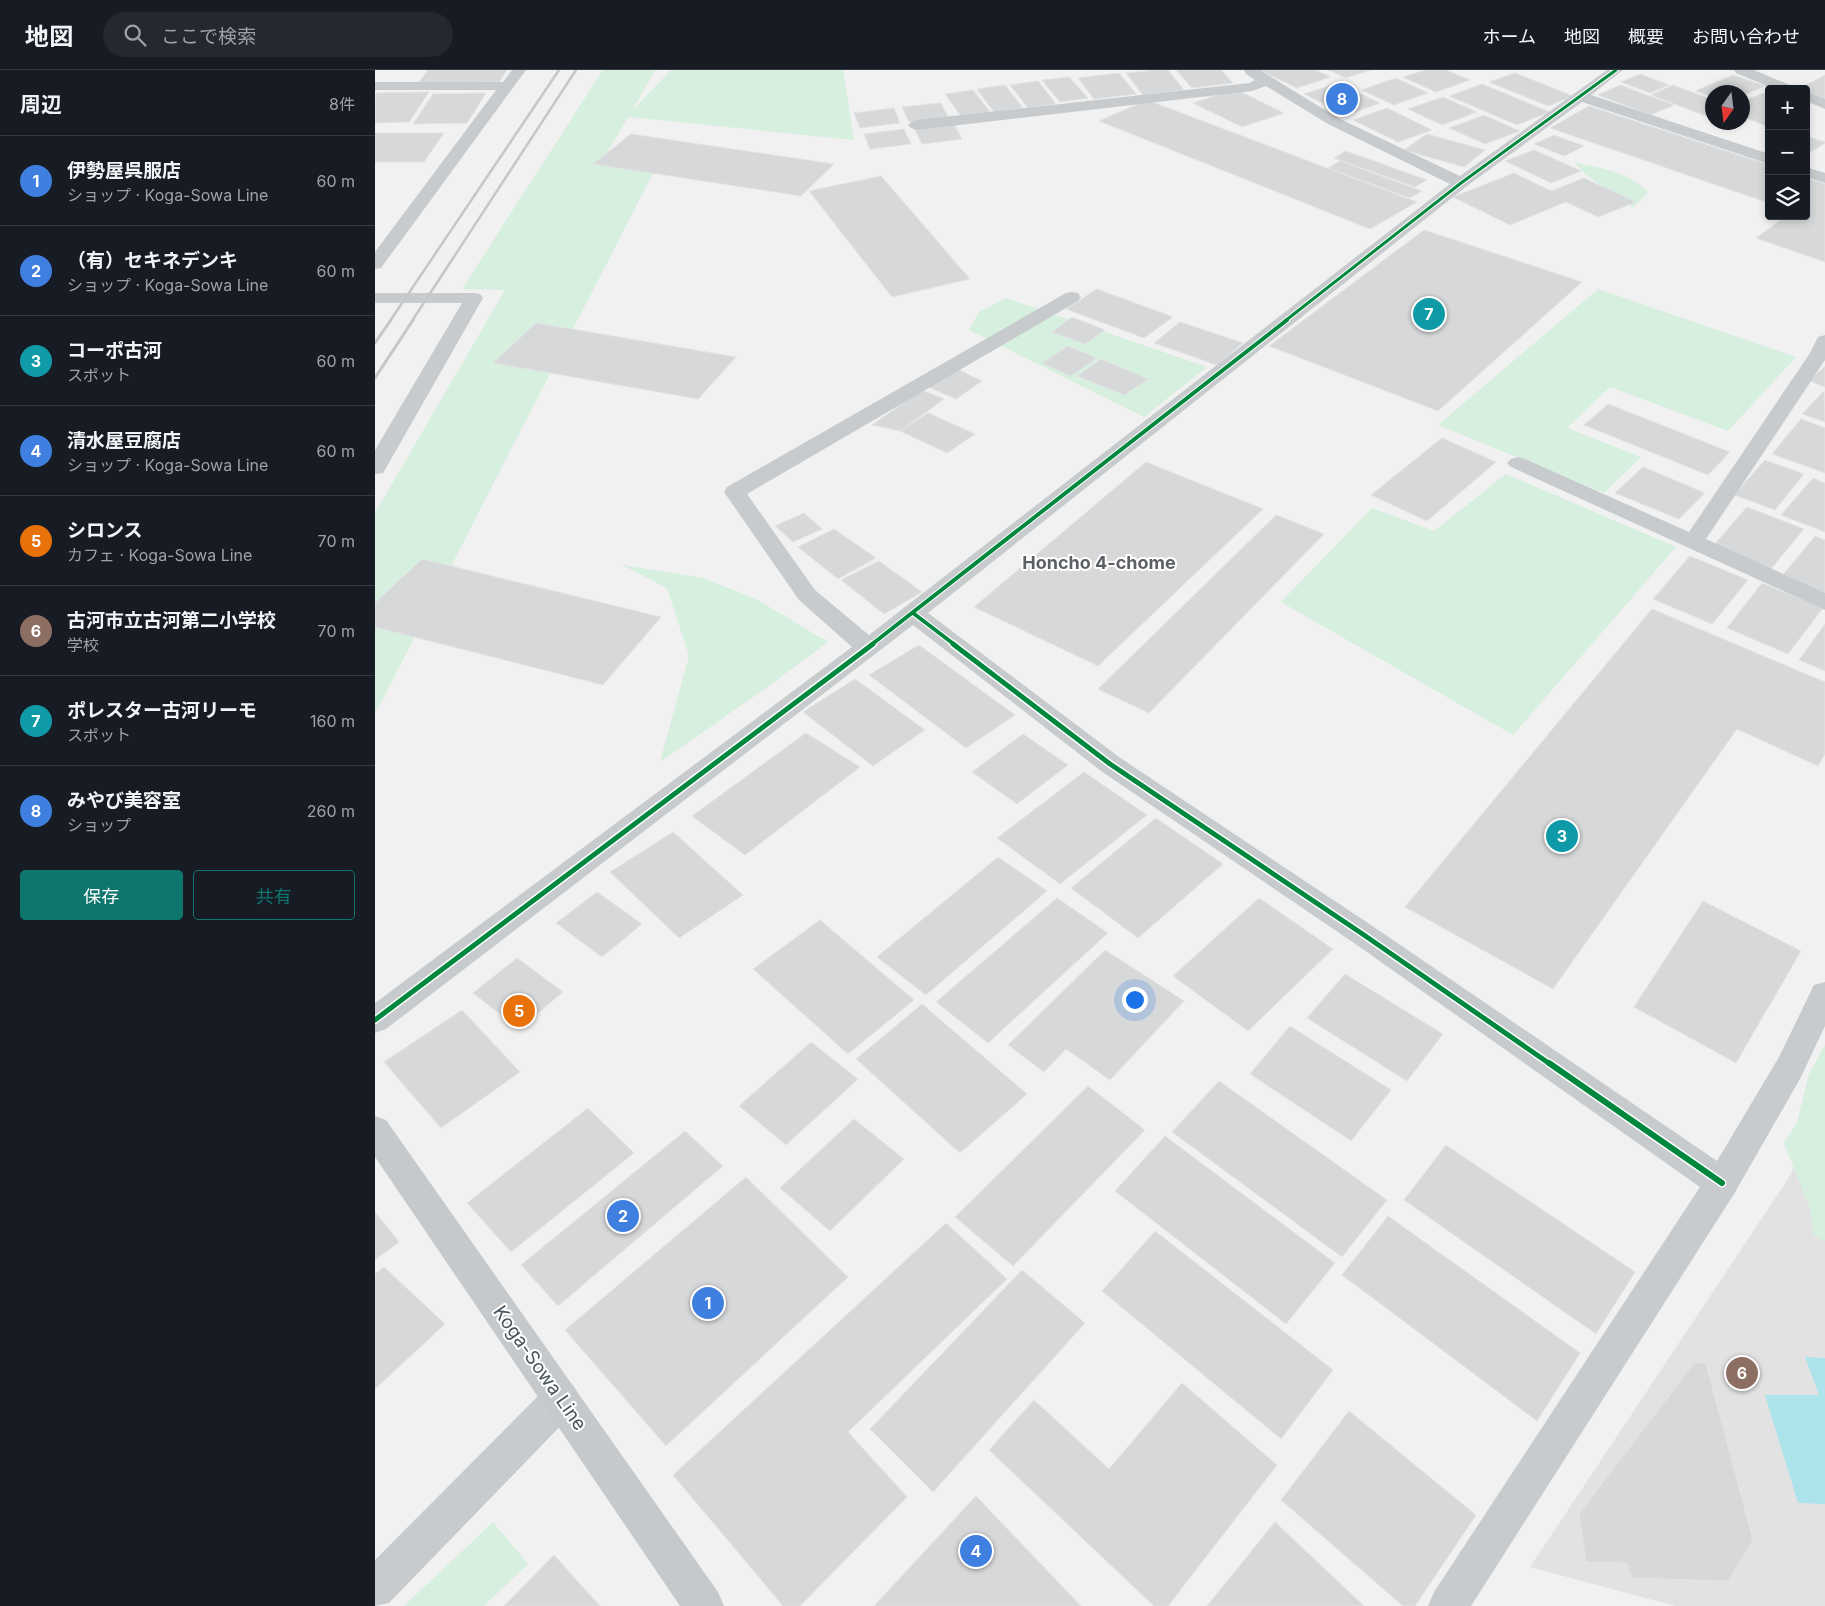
<!DOCTYPE html>
<html lang="ja">
<head>
<meta charset="utf-8">
<style>
	:root { --surface:#171b24; --page:#242831; --text:#f1f3f6; --muted:#9ea1a6; --line:#363941; --accent:#0f766e }
	body { margin:0; font-family:Inter,"Noto Sans JP",sans-serif; background:var(--page); color:var(--text) }
	.controls { position:absolute; right:15px; top:15px; display:grid; overflow:hidden; border-radius:5px; box-shadow:0 2px 8px #0003 }
	.controls button { width:45px; height:45px; display:grid; place-items:center; padding:0; border:0; border-bottom:1px solid var(--line); background:var(--surface); color:var(--text); font:25px sans-serif }
	.compass { position:absolute; left:1330px; top:15px; width:45px; height:45px; border-radius:50%; background:var(--surface); box-shadow:0 2px 8px #0003; rotate:194deg }
	.you { position:absolute; left:759px; top:929px; width:18px; height:18px; margin:-12px; border:4px solid #fff; border-radius:50%; background:#1a73e8; box-shadow:0 0 0 8px #1a73e833 }
	.badge { display:grid; place-items:center; width:32px; height:32px; border-radius:50%; background:var(--accent); color:#fff; font-size:16px; font-weight:700 }
	.pin { position:absolute; translate:-50% -50%; border:2px solid #fff; box-shadow:0 1px 5px #0006 }
	.list { margin:0; padding:0; list-style:none }
	h2 { display:flex; justify-content:space-between; align-items:center; height:65px; margin:0; padding:0 20px; font-size:21px }
	h2 small { font-size:16px; font-weight:400; color:var(--muted) }
	.list li { display:grid; grid-template-columns:32px 1fr auto; gap:15px; align-items:center; box-sizing:border-box; height:90px; padding:0 20px; border-top:1px solid var(--line) }
	.list b { display:block; font-size:19px; white-space:nowrap }
	.list p { margin:0; font-size:16px; white-space:nowrap; color:var(--muted) }
	.list em { font-size:16px; font-style:normal; color:var(--muted) }
	.actions { display:flex; gap:10px; padding:15px 20px }
	.actions a { flex:1; padding:11px 0; border:1px solid var(--accent); border-radius:5px; text-align:center; font-size:18px; color:var(--accent) }
	.actions .main { background:var(--accent); color:#fff }
	.icon { flex:none; width:28px; height:28px; fill:none; stroke:currentColor; stroke-width:2; stroke-linecap:round; stroke-linejoin:round }
	.map { position:relative; flex:none; width:1450px; height:1536px; overflow:hidden }
	header { display:flex; align-items:center; gap:30px; box-sizing:border-box; height:70px; padding:0 25px; background:var(--surface); border-bottom:1px solid var(--line) }
	header strong { font-size:24px }
	nav { display:flex; gap:28px; margin-inline-start:auto; font-size:18px }
	.search { width:350px; height:45px; background:var(--page); display:flex; align-items:center; gap:12px; box-sizing:border-box; padding:0 18px; border-radius:28px; color:var(--muted); font-size:19px }
	main { display:flex }
	aside { flex:1; background:var(--surface) }
	.map>svg:first-child { display:block }
	.education { fill:#e3e2e2 }
	.green { fill:#d6efde }
	.water { fill:#ade3eb }
	.building { fill:#d7d8d9; stroke:#e2e3e4 }
	.lines { fill:none; stroke-linecap:round; stroke-linejoin:round }
	.minor { fill:#c8cbcd; fill-rule:evenodd }
	.major { fill:#c6c9cc; fill-rule:evenodd }
	.rail-far1 { stroke:#c4c6c7; stroke-width:2.5 }
	.rail { stroke:#c4c6c7; stroke-width:3 }
	.cycleway-far3-casing { stroke:#fff; stroke-width:5 }
	.cycleway-far2-casing { stroke:#fff; stroke-width:6 }
	.cycleway-far1-casing { stroke:#fff; stroke-width:8 }
	.cycleway-casing { stroke:#fff; stroke-width:9 }
	.cycleway-far3 { stroke:#00873e; stroke-width:3 }
	.cycleway-far2 { stroke:#00873e; stroke-width:4 }
	.cycleway-far1 { stroke:#00873e; stroke-width:5 }
	.cycleway { stroke:#00873e; stroke-width:6 }
	.labels { text-anchor:middle; dominant-baseline:central; stroke-width:4; stroke-linejoin:round; paint-order:stroke }
	.neighbourhood-label { font-size:18px; font-weight:bold; fill:#5c6064; stroke:#fff }
	.near-street-label { font-size:19px; fill:#48545c; stroke:#fff }
</style>
</head>
<body>
<header>
<strong>地図</strong>
<div class="search"><svg class="icon" aria-label="search" viewBox="0 0 24 24"><circle cx="10" cy="10" r="6"/><path d="M15 15l6 6"/></svg>ここで検索</div>
<nav><a>ホーム</a><a>地図</a><a>概要</a><a>お問い合わせ</a></nav>
</header>
<main>
<aside>
<h2>周辺<small>8件</small></h2>
<ul class="list">
<li><span class="badge" style="background:#3f7fe0">1</span><div><b>伊勢屋呉服店</b><p>ショップ · Koga-Sowa Line</p></div><em>60 m</em></li>
<li><span class="badge" style="background:#3f7fe0">2</span><div><b>（有）セキネデンキ</b><p>ショップ · Koga-Sowa Line</p></div><em>60 m</em></li>
<li><span class="badge" style="background:#0f9aa8">3</span><div><b>コーポ古河</b><p>スポット</p></div><em>60 m</em></li>
<li><span class="badge" style="background:#3f7fe0">4</span><div><b>清水屋豆腐店</b><p>ショップ · Koga-Sowa Line</p></div><em>60 m</em></li>
<li><span class="badge" style="background:#e8710a">5</span><div><b>シロンス</b><p>カフェ · Koga-Sowa Line</p></div><em>70 m</em></li>
<li><span class="badge" style="background:#8d6e63">6</span><div><b>古河市立古河第二小学校</b><p>学校</p></div><em>70 m</em></li>
<li><span class="badge" style="background:#0f9aa8">7</span><div><b>ポレスター古河リーモ</b><p>スポット</p></div><em>160 m</em></li>
<li><span class="badge" style="background:#3f7fe0">8</span><div><b>みやび美容室</b><p>ショップ</p></div><em>260 m</em></li>
</ul>
<div class="actions"><a class="main">保存</a><a>共有</a></div>
</aside>
<div class="map">
<svg width="1450" height="1536" viewBox="0 0 1450 1536">
	<rect width="100%" height="100%" fill="#f1f1f1"/>
	<path class="education" d="M 1450,1033 L 1450,1536 L 1300,1536 L 1155,1497 L 1413,1109 Z"/>
	<g class="green">
		<path d="M 228,0 L 280,0 L 257,41 L 296,0 L 468,0 L 479,70 L 253,47 L 233,81 L 289,82 L 0,644 L 0,443 L 130,220 L 87,219 Z"/>
		<path d="M 1199,92 C 1224,98 1255,102 1273,122 L 1258,138 L 1210,104 Z"/>
		<path d="M 1223,219 L 1421,287 L 1353,361 L 1235,317 L 1192,358 L 1266,387 L 1229,423 L 1063,355 Z"/>
		<path d="M 631,228 L 832,297 L 769,347 L 594,260 L 604,242 Z"/>
		<path d="M 1131,404 L 1301,477 L 1138,665 L 906,532 L 997,438 L 1059,461 Z"/>
		<path d="M 247,495 L 328,508 L 383,530 L 453,572 L 391,618 L 285,692 L 314,586 L 292,518 Z"/>
		<path d="M 1450,975 L 1450,1171 L 1439,1166 L 1435,1138 L 1409,1073 L 1422,1053 L 1434,1004 Z"/>
		<path d="M 118,1452 L 153,1494 L 109,1536 L 29,1536 Z"/>
	</g>
	<path class="water" d="M 1430,1287 L 1450,1288 L 1450,1434 L 1423,1433 L 1390,1325 L 1444,1325 Z"/>
	<g class="building">
		<path d="M 53,0 L 132,0 L 124,12 L 43,13 Z"/>
		<path d="M 780,0 L 793,0 L 809,20 L 768,25 L 751,3 Z"/>
		<path d="M 801,0 L 846,0 L 858,13 L 817,18 Z"/>
		<path d="M 884,0 L 940,0 L 956,7 L 922,18 Z"/>
		<path d="M 953,0 L 996,0 L 971,8 Z"/>
		<path d="M 1050,0 L 1071,0 L 1095,10 L 1061,22 L 1028,7 Z"/>
		<path d="M 744,3 L 761,24 L 719,29 L 703,8 Z"/>
		<path d="M 1140,3 L 1198,26 L 1173,36 L 1114,12 Z"/>
		<path d="M 1265,4 L 1294,15 L 1275,23 L 1246,12 Z"/>
		<path d="M 1358,5 L 1390,16 L 1368,26 L 1368,22 L 1338,22 L 1338,27 L 1320,21 Z"/>
		<path d="M 1450,5 L 1450,29 L 1431,22 L 1431,19 L 1423,19 Z"/>
		<path d="M 694,7 L 713,28 L 685,32 L 667,10 Z"/>
		<path d="M 1021,8 L 1053,23 L 1019,35 L 986,20 Z"/>
		<path d="M 663,11 L 681,34 L 653,38 L 635,15 Z"/>
		<path d="M 963,13 L 1005,33 L 972,45 L 929,24 Z"/>
		<path d="M 1107,14 L 1175,42 L 1142,55 L 1074,26 Z"/>
		<path d="M 630,15 L 648,38 L 619,42 L 602,19 Z"/>
		<path d="M 1245,15 L 1299,35 L 1276,45 L 1223,25 Z"/>
		<path d="M 1298,15 L 1338,30 L 1338,43 L 1331,46 L 1276,25 Z"/>
		<path d="M 860,19 L 909,43 L 867,57 L 818,33 Z"/>
		<path d="M 598,20 L 615,42 L 586,46 L 570,24 Z"/>
		<path d="M 54,22 L 34,52 L 0,53 L 1,23 Z"/>
		<path d="M 111,23 L 92,53 L 38,54 L 58,24 Z"/>
		<path d="M 1387,23 L 1394,26 L 1394,57 L 1368,47 L 1368,32 Z"/>
		<path d="M 1068,27 L 1102,42 L 1067,55 L 1033,39 Z"/>
		<path d="M 772,30 L 1042,132 L 995,159 L 724,51 Z"/>
		<path d="M 566,33 L 573,47 L 534,52 L 527,37 Z"/>
		<path d="M 1214,36 L 1394,95 L 1394,133 L 1175,58 Z"/>
		<path d="M 519,38 L 525,53 L 485,58 L 479,43 Z"/>
		<path d="M 1012,38 L 1057,60 L 1023,72 L 978,50 Z"/>
		<path d="M 1109,45 L 1145,61 L 1110,74 L 1074,58 Z"/>
		<path d="M 579,54 L 587,69 L 547,74 L 539,58 Z"/>
		<path d="M 529,59 L 536,74 L 495,79 L 489,64 Z"/>
		<path d="M 0,63 L 69,63 L 49,92 L 0,92 Z"/>
		<path d="M 256,64 L 459,94 L 426,126 L 218,94 Z"/>
		<path d="M 1052,64 L 1110,80 L 1089,97 L 1029,80 Z"/>
		<path d="M 1179,65 L 1209,76 L 1189,86 L 1159,74 Z"/>
		<path d="M 1431,66 L 1450,72 L 1450,73 L 1431,85 Z"/>
		<path d="M 1159,80 L 1206,101 L 1176,113 L 1130,91 Z"/>
		<path d="M 971,81 L 1052,110 L 1040,117 L 959,88 Z"/>
		<path d="M 965,91 L 1047,121 L 1035,128 L 953,98 Z"/>
		<path d="M 1139,103 L 1176,121 L 1209,108 L 1261,132 L 1223,147 L 1191,132 L 1135,155 L 1078,127 Z"/>
		<path d="M 506,106 L 595,209 L 517,227 L 434,121 Z"/>
		<path d="M 1431,108 L 1450,114 L 1450,192 L 1381,168 L 1411,146 L 1431,146 Z"/>
		<path d="M 1049,160 L 1207,212 L 1063,341 L 894,276 Z"/>
		<path d="M 722,219 L 798,247 L 769,268 L 691,239 Z"/>
		<path d="M 697,247 L 730,260 L 710,274 L 677,262 Z"/>
		<path d="M 805,252 L 868,273 L 842,295 L 779,273 Z"/>
		<path d="M 161,253 L 361,287 L 323,329 L 118,293 Z"/>
		<path d="M 693,276 L 722,288 L 696,306 L 667,293 Z"/>
		<path d="M 726,289 L 773,309 L 749,325 L 702,306 Z"/>
		<path d="M 1450,296 L 1450,317 L 1434,311 Z"/>
		<path d="M 580,298 L 607,311 L 581,329 L 551,316 Z"/>
		<path d="M 547,320 L 569,329 L 525,361 L 497,355 Z"/>
		<path d="M 1449,321 L 1450,352 L 1427,344 Z"/>
		<path d="M 1233,334 L 1355,382 L 1333,405 L 1209,355 Z"/>
		<path d="M 553,343 L 600,364 L 572,383 L 525,361 Z"/>
		<path d="M 1426,349 L 1450,358 L 1450,403 L 1397,384 Z"/>
		<path d="M 1067,368 L 1121,392 L 1052,451 L 996,425 Z"/>
		<path d="M 1390,390 L 1429,404 L 1400,440 L 1359,425 Z"/>
		<path d="M 771,392 L 888,439 L 723,596 L 599,537 Z"/>
		<path d="M 1268,397 L 1330,423 L 1304,449 L 1240,423 Z"/>
		<path d="M 1438,408 L 1450,413 L 1450,462 L 1406,445 Z"/>
		<path d="M 1372,437 L 1429,459 L 1396,499 L 1338,476 Z"/>
		<path d="M 429,443 L 447,459 L 418,472 L 400,456 Z"/>
		<path d="M 901,445 L 949,464 L 774,643 L 723,619 Z"/>
		<path d="M 459,459 L 501,488 L 463,509 L 423,477 Z"/>
		<path d="M 1440,466 L 1450,470 L 1450,524 L 1407,506 Z"/>
		<path d="M 1315,486 L 1373,510 L 1337,554 L 1278,529 Z"/>
		<path d="M 47,489 L 286,547 L 228,615 L 0,557 L 0,533 Z"/>
		<path d="M 504,491 L 547,522 L 509,544 L 466,510 Z"/>
		<path d="M 1387,513 L 1448,538 L 1413,584 L 1352,558 Z"/>
		<path d="M 1277,539 L 1450,612 L 1450,684 L 1443,696 L 1362,659 L 1178,919 L 1030,837 Z"/>
		<path d="M 1450,554 L 1450,601 L 1424,590 Z"/>
		<path d="M 544,575 L 640,645 L 591,678 L 494,605 Z"/>
		<path d="M 480,609 L 550,660 L 498,696 L 428,642 Z"/>
		<path d="M 431,663 L 485,697 L 370,785 L 317,746 Z"/>
		<path d="M 648,664 L 693,695 L 642,734 L 597,702 Z"/>
		<path d="M 709,702 L 772,745 L 685,814 L 622,768 Z"/>
		<path d="M 781,748 L 848,794 L 763,868 L 696,818 Z"/>
		<path d="M 298,762 L 368,825 L 304,868 L 235,802 Z"/>
		<path d="M 623,787 L 672,821 L 551,925 L 502,887 Z"/>
		<path d="M 222,822 L 267,854 L 227,887 L 181,853 Z"/>
		<path d="M 682,828 L 733,863 L 613,973 L 561,932 Z"/>
		<path d="M 884,828 L 958,879 L 873,961 L 798,906 Z"/>
		<path d="M 1328,831 L 1426,881 L 1361,993 L 1259,937 Z"/>
		<path d="M 445,850 L 539,930 L 473,984 L 378,899 Z"/>
		<path d="M 730,880 L 809,931 L 735,1010 L 691,979 L 669,1002 L 633,975 Z"/>
		<path d="M 142,888 L 188,922 L 144,959 L 98,923 Z"/>
		<path d="M 970,904 L 1068,964 L 1032,1011 L 932,948 Z"/>
		<path d="M 547,934 L 652,1024 L 585,1083 L 481,989 Z"/>
		<path d="M 87,940 L 145,1002 L 66,1058 L 9,992 Z"/>
		<path d="M 915,956 L 1016,1020 L 976,1071 L 875,1004 Z"/>
		<path d="M 436,972 L 483,1009 L 411,1075 L 364,1036 Z"/>
		<path d="M 844,1011 L 1012,1130 L 967,1187 L 797,1062 Z"/>
		<path d="M 713,1016 L 770,1060 L 638,1196 L 580,1147 Z"/>
		<path d="M 213,1038 L 259,1083 L 136,1182 L 92,1133 Z"/>
		<path d="M 479,1049 L 529,1089 L 455,1161 L 405,1118 Z"/>
		<path d="M 310,1061 L 348,1096 L 183,1236 L 146,1195 Z"/>
		<path d="M 790,1066 L 960,1193 L 911,1254 L 740,1121 Z"/>
		<path d="M 1071,1075 L 1260,1202 L 1221,1264 L 1029,1130 Z"/>
		<path d="M 371,1107 L 473,1207 L 291,1376 L 190,1260 Z"/>
		<path d="M 0,1142 L 24,1172 L 0,1190 Z"/>
		<path d="M 1013,1146 L 1205,1283 L 1162,1351 L 967,1205 Z"/>
		<path d="M 571,1153 L 632,1209 L 473,1362 L 532,1427 L 425,1536 L 408,1536 L 298,1405 Z"/>
		<path d="M 780,1161 L 958,1300 L 906,1369 L 727,1221 Z"/>
		<path d="M 9,1197 L 70,1254 L 0,1319 L 0,1204 Z"/>
		<path d="M 647,1200 L 710,1253 L 558,1422 L 495,1359 Z"/>
		<path d="M 1320,1292 L 1331,1294 L 1378,1470 L 1353,1511 L 1257,1508 L 1252,1493 L 1211,1492 L 1204,1444 Z"/>
		<path d="M 807,1313 L 902,1395 L 793,1536 L 779,1536 L 614,1380 L 659,1330 L 734,1399 Z"/>
		<path d="M 974,1341 L 1101,1445 L 1040,1536 L 1028,1536 L 906,1430 Z"/>
		<path d="M 601,1426 L 706,1536 L 499,1536 Z"/>
		<path d="M 900,1452 L 989,1536 L 832,1536 Z"/>
		<path d="M 179,1485 L 225,1536 L 129,1536 Z"/>
	</g>
	<g class="lines">
		<g class="minor">
			<path d="M 137,0 L 151,0 L 6,198 L 0,199 L 0,182 L 121,20 L 0,20 L 0,12 L 128,12 Z"/>
			<path d="M 869,0 L 885,0 L 963,48 L 1085,106 L 1232,0 L 1248,0 L 1216,25 L 1394,84 L 1394,94 L 1207,32 L 1092,116 L 553,543 L 744,687 L 999,857 L 1342,1091 L 1404,987 L 1439,915 L 1450,912 L 1450,956 L 1426,1007 L 1359,1124 L 1096,1536 L 1053,1536 L 1059,1522 L 1325,1117 L 979,873 L 726,701 L 538,555 L 11,959 L 0,963 L 0,933 L 477,577 L 424,530 L 349,422 L 352,417 L 691,223 L 697,222 L 703,223 L 706,227 L 703,231 L 372,424 L 440,520 L 494,565 L 1075,114 L 953,54 L 891,16 L 877,21 L 541,60 L 536,58 L 533,55 L 536,52 L 541,50 L 874,13 L 880,10 L 871,4 Z"/>
			<path d="M 1359,0 L 1379,0 L 1417,16 L 1419,19 L 1399,19 L 1361,3 Z"/>
			<path d="M 1431,22 L 1450,29 L 1450,39 L 1431,31 Z"/>
			<path d="M 1431,97 L 1450,103 L 1450,113 L 1431,107 Z"/>
			<path d="M 0,223 L 99,223 L 105,224 L 108,228 L 11,398 L 8,403 L 0,404 L 0,380 L 87,233 L 0,233 Z"/>
			<path d="M 1450,265 L 1450,290 L 1331,469 L 1450,523 L 1450,540 L 1136,397 L 1132,393 L 1136,389 L 1143,387 L 1150,389 L 1314,462 L 1435,283 L 1443,267 Z"/>
			<path d="M 186,1310 L 199,1316 L 205,1329 L 199,1342 L 14,1533 L 0,1536 L 0,1490 L 173,1316 Z"/>
		</g>
		<path class="major" d="M 0,1046 L 11,1050 L 343,1522 L 349,1536 L 305,1536 L 0,1087 Z"/>
		<g class="rail-far1">
			<path d="M 15,251 L 184,0"/>
			<path d="M 37,251 L 201,0"/>
		</g>
		<g class="rail">
			<path d="M 0,273 L 16,250"/>
			<path d="M 0,308 L 38,250"/>
		</g>
		<g class="cycleway-far3-casing">
			<path id="cycleway-far3" d="M 910,251 L 1086,113 L 1241,0"/>
		</g>
		<g class="cycleway-far2-casing">
			<g id="cycleway-far2">
				<path d="M 538,543 L 580,575"/>
				<path d="M 496,575 L 912,250"/>
			</g>
		</g>
		<g class="cycleway-far1-casing">
			<g id="cycleway-far1">
				<path d="M 578,574 L 735,694 L 989,865 L 1175,994"/>
				<path d="M 0,950 L 498,574"/>
			</g>
		</g>
		<g class="cycleway-casing">
			<path id="cycleway" d="M 1174,993 L 1347,1113"/>
		</g>
		<use href="#cycleway-far3" class="cycleway-far3"/>
		<use href="#cycleway-far2" class="cycleway-far2"/>
		<use href="#cycleway-far1" class="cycleway-far1"/>
		<use href="#cycleway" class="cycleway"/>
	</g>
	<g class="labels">
		<g class="neighbourhood-label">
			<text x="724" y="492">Honcho 4-chome</text>
		</g>
		<g class="near-street-label">
			<text transform="translate(165 1298) rotate(55)">Koga-Sowa Line</text>
		</g>
	</g>
</svg>
<div class="controls">
<button>+</button>
<button>−</button>
<button><svg class="icon" aria-label="layers" viewBox="0 0 24 24"><path d="M12 4l9 5-9 5-9-5zM3 14l9 5 9-5"/></svg></button>
</div>
<svg class="compass" viewBox="-18 -18 36 36"><path d="M0-13l5 13h-10z" fill="#e53935"/><path d="M0 13l5-13h-10z" fill="#9ea1a6"/></svg>
<div class="you"></div>
<div class="pin badge" style="left:333px;top:1233px;background:#3f7fe0">1</div>
<div class="pin badge" style="left:248px;top:1146px;background:#3f7fe0">2</div>
<div class="pin badge" style="left:1187px;top:766px;background:#0f9aa8">3</div>
<div class="pin badge" style="left:601px;top:1481px;background:#3f7fe0">4</div>
<div class="pin badge" style="left:144px;top:941px;background:#e8710a">5</div>
<div class="pin badge" style="left:1367px;top:1303px;background:#8d6e63">6</div>
<div class="pin badge" style="left:1054px;top:244px;background:#0f9aa8">7</div>
<div class="pin badge" style="left:967px;top:29px;background:#3f7fe0">8</div>
</div>
</main>
</body>
</html>
